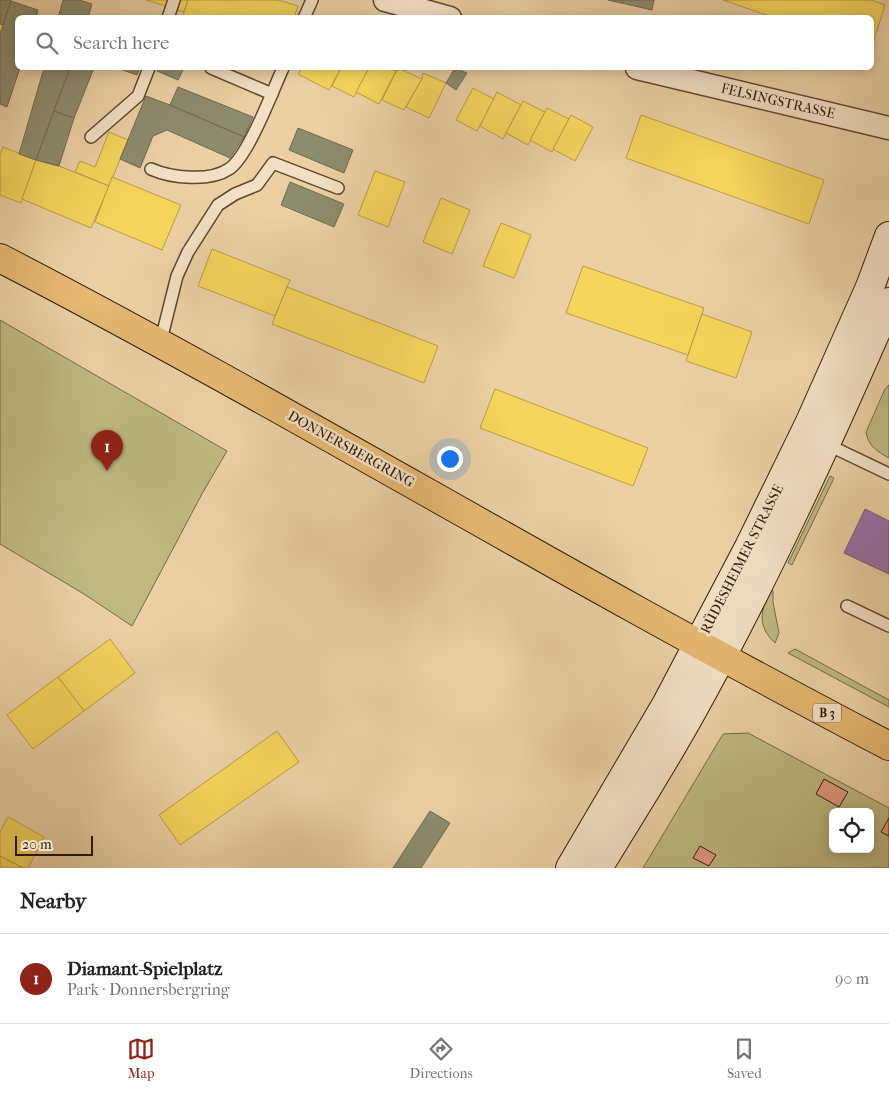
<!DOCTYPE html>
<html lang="en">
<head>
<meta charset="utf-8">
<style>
	:root { --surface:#fff; --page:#f6f6f6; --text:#222; --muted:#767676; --line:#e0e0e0; --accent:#8f2418 }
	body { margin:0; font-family:"IM FELL French Canon",serif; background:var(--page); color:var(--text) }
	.controls { position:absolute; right:15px; bottom:15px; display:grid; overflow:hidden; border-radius:8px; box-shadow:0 2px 12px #0003 }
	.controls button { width:45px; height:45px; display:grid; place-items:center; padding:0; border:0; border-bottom:1px solid var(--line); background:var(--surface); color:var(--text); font:25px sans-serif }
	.scale { position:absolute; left:15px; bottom:12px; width:78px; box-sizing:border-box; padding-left:5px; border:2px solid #2f1b09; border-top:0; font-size:14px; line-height:18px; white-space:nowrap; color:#2f1b09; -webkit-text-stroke:4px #f3e0c4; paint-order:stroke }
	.you { position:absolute; left:449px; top:458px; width:18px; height:18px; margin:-12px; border:4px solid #fff; border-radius:50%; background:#1a73e8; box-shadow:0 0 0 8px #1a73e833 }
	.badge { display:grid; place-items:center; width:32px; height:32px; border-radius:50%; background:var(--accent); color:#fff; font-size:16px; font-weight:700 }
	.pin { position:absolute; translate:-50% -41px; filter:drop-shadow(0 1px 2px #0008) }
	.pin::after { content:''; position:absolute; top:26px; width:18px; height:15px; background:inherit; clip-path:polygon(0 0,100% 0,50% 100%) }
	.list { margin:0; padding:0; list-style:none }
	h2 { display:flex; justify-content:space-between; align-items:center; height:65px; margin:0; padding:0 20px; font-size:21px }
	h2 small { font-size:16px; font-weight:400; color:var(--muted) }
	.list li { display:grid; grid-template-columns:32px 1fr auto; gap:15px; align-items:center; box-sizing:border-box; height:90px; padding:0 20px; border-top:1px solid var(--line) }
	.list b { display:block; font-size:19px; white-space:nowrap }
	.list p { margin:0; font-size:16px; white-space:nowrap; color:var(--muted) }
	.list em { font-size:16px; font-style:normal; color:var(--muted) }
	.icon { flex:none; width:28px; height:28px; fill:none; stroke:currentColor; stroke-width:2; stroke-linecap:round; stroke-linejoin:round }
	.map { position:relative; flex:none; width:889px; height:868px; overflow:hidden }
	.search { position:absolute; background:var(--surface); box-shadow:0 2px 12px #0003; left:15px; right:15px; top:15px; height:55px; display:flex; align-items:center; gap:12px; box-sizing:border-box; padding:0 18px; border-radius:8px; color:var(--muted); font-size:19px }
	.sheet { height:155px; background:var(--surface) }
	nav { display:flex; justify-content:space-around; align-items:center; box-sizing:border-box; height:70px; border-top:1px solid var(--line); background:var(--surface); font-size:14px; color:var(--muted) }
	nav a { display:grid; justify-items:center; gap:2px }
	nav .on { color:var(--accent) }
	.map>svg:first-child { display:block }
	.green { fill:#beb981; stroke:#766a45; fill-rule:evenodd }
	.homes { fill:#f6d55c; stroke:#ba9d43 }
	.offices { fill:#9970ab; stroke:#79567a }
	.industry { fill:#8c8c6e; stroke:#706a50 }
	.building { fill:#e29a7f; stroke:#2f1b09 }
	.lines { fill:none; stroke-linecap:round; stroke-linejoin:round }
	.lane-casing { stroke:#5e4830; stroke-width:14 }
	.street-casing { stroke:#5e4830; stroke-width:25 }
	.secondary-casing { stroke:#2f1b09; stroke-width:30 }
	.primary-casing { stroke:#2f1b09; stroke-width:30 }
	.lane { stroke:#f3e0c4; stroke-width:11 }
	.street { stroke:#f3e0c4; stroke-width:22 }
	.secondary { stroke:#f3e0c4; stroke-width:28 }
	.primary { stroke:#e6b872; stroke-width:28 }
	.labels { text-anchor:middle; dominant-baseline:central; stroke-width:5; stroke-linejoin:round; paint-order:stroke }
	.shield { fill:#f3e0c4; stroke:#6a5641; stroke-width:1 }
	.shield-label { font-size:12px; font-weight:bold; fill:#2f1b09 }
	.street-label { font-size:14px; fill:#2f1b09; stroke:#f3e0c4 }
</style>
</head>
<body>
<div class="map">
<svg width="889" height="868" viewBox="0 0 889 868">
	<rect width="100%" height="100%" fill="#ecd0a4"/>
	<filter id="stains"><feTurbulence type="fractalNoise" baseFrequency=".004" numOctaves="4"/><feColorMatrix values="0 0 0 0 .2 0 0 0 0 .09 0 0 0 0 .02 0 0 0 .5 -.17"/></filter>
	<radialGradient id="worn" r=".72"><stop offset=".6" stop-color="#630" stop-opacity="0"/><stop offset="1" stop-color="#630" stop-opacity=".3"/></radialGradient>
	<g class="green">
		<path d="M 0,320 L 227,451 L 203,492 L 132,626 L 84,594 L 0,544 Z"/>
		<path d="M 889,385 L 889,458 C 878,452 868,446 866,432 L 885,389 Z"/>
		<path d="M 830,476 L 834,478 L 792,565 L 788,563 Z"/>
		<path d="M 771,588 L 773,591 L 773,602 L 779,633 L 775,643 C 756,625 761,610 771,588 Z"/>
		<path d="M 795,649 L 889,700 L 889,707 L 788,653 Z"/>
		<path d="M 748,733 L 889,808 L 889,868 L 643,868 L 723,734 ZM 833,812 L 870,812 L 870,849 L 833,849 Z"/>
	</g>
	<g class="homes">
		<path d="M 146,0 L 188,0 L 184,12 Z"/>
		<path d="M 188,0 L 278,0 L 298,6 L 294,18 L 182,18 Z"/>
		<path d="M 723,0 L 871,0 L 885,5 L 872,46 L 872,18 L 775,18 Z"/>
		<path d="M 302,68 L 341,68 L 329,90 L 298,74 Z"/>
		<path d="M 341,68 L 369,68 L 354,97 L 332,86 Z"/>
		<path d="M 369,68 L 389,68 L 396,71 L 379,104 L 356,92 Z"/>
		<path d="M 398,68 L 422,79 L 404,110 L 382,100 Z"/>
		<path d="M 423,73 L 446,83 L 429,118 L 406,107 L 422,79 Z"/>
		<path d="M 473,88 L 494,99 L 477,131 L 456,120 Z"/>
		<path d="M 497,92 L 521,105 L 503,139 L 480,126 Z"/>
		<path d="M 523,101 L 545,112 L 528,145 L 506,133 Z"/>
		<path d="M 547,108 L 569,119 L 552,152 L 530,140 Z"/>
		<path d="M 571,115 L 593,127 L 575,161 L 553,149 Z"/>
		<path d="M 641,115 L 824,180 L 809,224 L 626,158 Z"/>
		<path d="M 109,132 L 128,140 L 109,186 L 75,172 L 80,161 L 95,167 Z"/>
		<path d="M 3,147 L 36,160 L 21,203 L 0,195 L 0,154 Z"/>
		<path d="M 36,160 L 59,166 L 109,186 L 91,228 L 22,199 Z"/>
		<path d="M 375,171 L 405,182 L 388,227 L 358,215 Z"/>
		<path d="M 112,177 L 181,205 L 162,250 L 95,222 Z"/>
		<path d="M 441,198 L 470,210 L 452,254 L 423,242 Z"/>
		<path d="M 501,223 L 531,235 L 514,278 L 483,266 Z"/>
		<path d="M 212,249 L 290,280 L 275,316 L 198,286 Z"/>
		<path d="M 583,266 L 704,308 L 688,355 L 566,313 Z"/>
		<path d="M 287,287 L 438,346 L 424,383 L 272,324 Z"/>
		<path d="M 702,314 L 752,332 L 736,378 L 686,361 Z"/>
		<path d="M 495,389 L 648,448 L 633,486 L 480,428 Z"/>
		<path d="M 110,639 L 135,673 L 84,711 L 58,677 Z"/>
		<path d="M 58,677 L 84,711 L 33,749 L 7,715 Z"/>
		<path d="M 277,731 L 299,762 L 180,845 L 159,815 Z"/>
		<path d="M 8,817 L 44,837 L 28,868 L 23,868 L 0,856 L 0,832 Z"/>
		<path d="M 0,856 L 23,868 L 0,868 Z"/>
	</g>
	<path class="offices" d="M 865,509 L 889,521 L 889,574 L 844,553 Z"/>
	<g class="industry">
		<path d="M 0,0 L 11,0 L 3,25 L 0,24 Z"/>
		<path d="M 63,0 L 79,0 L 92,4 L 88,18 L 58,18 Z"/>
		<path d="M 608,0 L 654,0 L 652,10 Z"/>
		<path d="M 11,1 L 38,10 L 36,18 L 18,18 L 18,68 L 20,68 L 7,107 L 0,104 L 0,34 Z"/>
		<path d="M 44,68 L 70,68 L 36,160 L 19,154 Z"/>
		<path d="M 70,68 L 94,68 L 74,118 L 54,111 Z"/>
		<path d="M 117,68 L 140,68 L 137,75 Z"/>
		<path d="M 158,68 L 184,68 L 178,80 L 157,71 Z"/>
		<path d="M 455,68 L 467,73 L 456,90 L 446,83 Z"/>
		<path d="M 178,87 L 253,117 L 244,137 L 170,105 Z"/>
		<path d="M 146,96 L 170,105 L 244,137 L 230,158 L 167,130 L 153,136 L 140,168 L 120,159 Z"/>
		<path d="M 54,111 L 74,118 L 59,166 L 36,160 Z"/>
		<path d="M 298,128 L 353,150 L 344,173 L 289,150 Z"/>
		<path d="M 290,182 L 344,204 L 334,227 L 281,205 Z"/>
		<path d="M 430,811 L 450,823 L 421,868 L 393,868 Z"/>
	</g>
	<g class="building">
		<path d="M 824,779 L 848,792 L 839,807 L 816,794 Z"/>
		<path d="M 889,818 L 889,836 L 881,832 Z"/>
		<path d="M 700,846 L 716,855 L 709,866 L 693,858 Z"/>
	</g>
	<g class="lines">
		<g class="lane-casing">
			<g id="lane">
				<path d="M 168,18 L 174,0"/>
				<path d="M 304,18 L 312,0"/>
				<path d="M 211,68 L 272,94"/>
				<path d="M 91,137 L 138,96 L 149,68"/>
				<path d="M 151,169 C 171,178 210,182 229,169 C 248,157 273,90 283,68"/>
				<path d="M 160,344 L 177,276 L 188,252 L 218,205 L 235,194 L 257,185 L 273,163 L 338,188"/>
				<path d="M 826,444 L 889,474"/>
				<path d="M 847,606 L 889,626"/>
			</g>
		</g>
		<g class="street-casing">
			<g id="street">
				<path d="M 385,0 L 450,18"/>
				<path d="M 637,68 L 889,128"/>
			</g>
		</g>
		<g class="secondary-casing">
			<g id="secondary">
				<path d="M 570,868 L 667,703 L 749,547 L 810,422 L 870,287 L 889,236"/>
				<path d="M 598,868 C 629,817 661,767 690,715 C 764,582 828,442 889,302"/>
			</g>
		</g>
		<g class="primary-casing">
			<path id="primary" d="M 0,258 C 214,369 422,491 633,608 C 718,655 803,701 889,746"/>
		</g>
		<use href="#lane" class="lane"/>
		<use href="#street" class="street"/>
		<use href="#secondary" class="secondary"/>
		<use href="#primary" class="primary"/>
	</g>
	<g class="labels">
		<rect class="shield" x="813" y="703.5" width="28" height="19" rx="4"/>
		<g class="shield-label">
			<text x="827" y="713">B 3</text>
		</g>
		<g class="street-label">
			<text transform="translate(778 101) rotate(13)">FELSINGSTRASSE</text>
			<text transform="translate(351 449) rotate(29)">DONNERSBERGRING</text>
			<text transform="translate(742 559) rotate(-63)">RÜDESHEIMER STRASSE</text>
		</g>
	</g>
	<rect width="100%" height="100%" filter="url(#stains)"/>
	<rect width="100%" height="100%" fill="url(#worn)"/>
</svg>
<div class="controls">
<button><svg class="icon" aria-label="locate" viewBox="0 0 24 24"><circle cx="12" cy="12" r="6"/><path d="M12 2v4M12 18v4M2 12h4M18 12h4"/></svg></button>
</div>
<div class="scale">20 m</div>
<div class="you"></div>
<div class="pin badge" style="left:107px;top:471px">1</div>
<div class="search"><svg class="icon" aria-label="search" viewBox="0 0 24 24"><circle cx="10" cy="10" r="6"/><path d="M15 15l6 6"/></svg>Search here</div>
</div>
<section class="sheet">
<h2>Nearby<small></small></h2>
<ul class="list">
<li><span class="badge">1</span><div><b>Diamant-Spielplatz</b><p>Park · Donnersbergring</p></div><em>90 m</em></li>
</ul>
</section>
<nav>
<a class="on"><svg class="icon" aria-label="map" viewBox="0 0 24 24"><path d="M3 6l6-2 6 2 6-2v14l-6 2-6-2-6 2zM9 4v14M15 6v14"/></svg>Map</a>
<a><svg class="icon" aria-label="directions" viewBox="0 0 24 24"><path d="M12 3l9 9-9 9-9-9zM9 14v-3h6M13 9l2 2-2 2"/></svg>Directions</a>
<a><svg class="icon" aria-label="saved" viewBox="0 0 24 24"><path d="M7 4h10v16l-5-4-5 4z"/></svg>Saved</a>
</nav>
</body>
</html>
